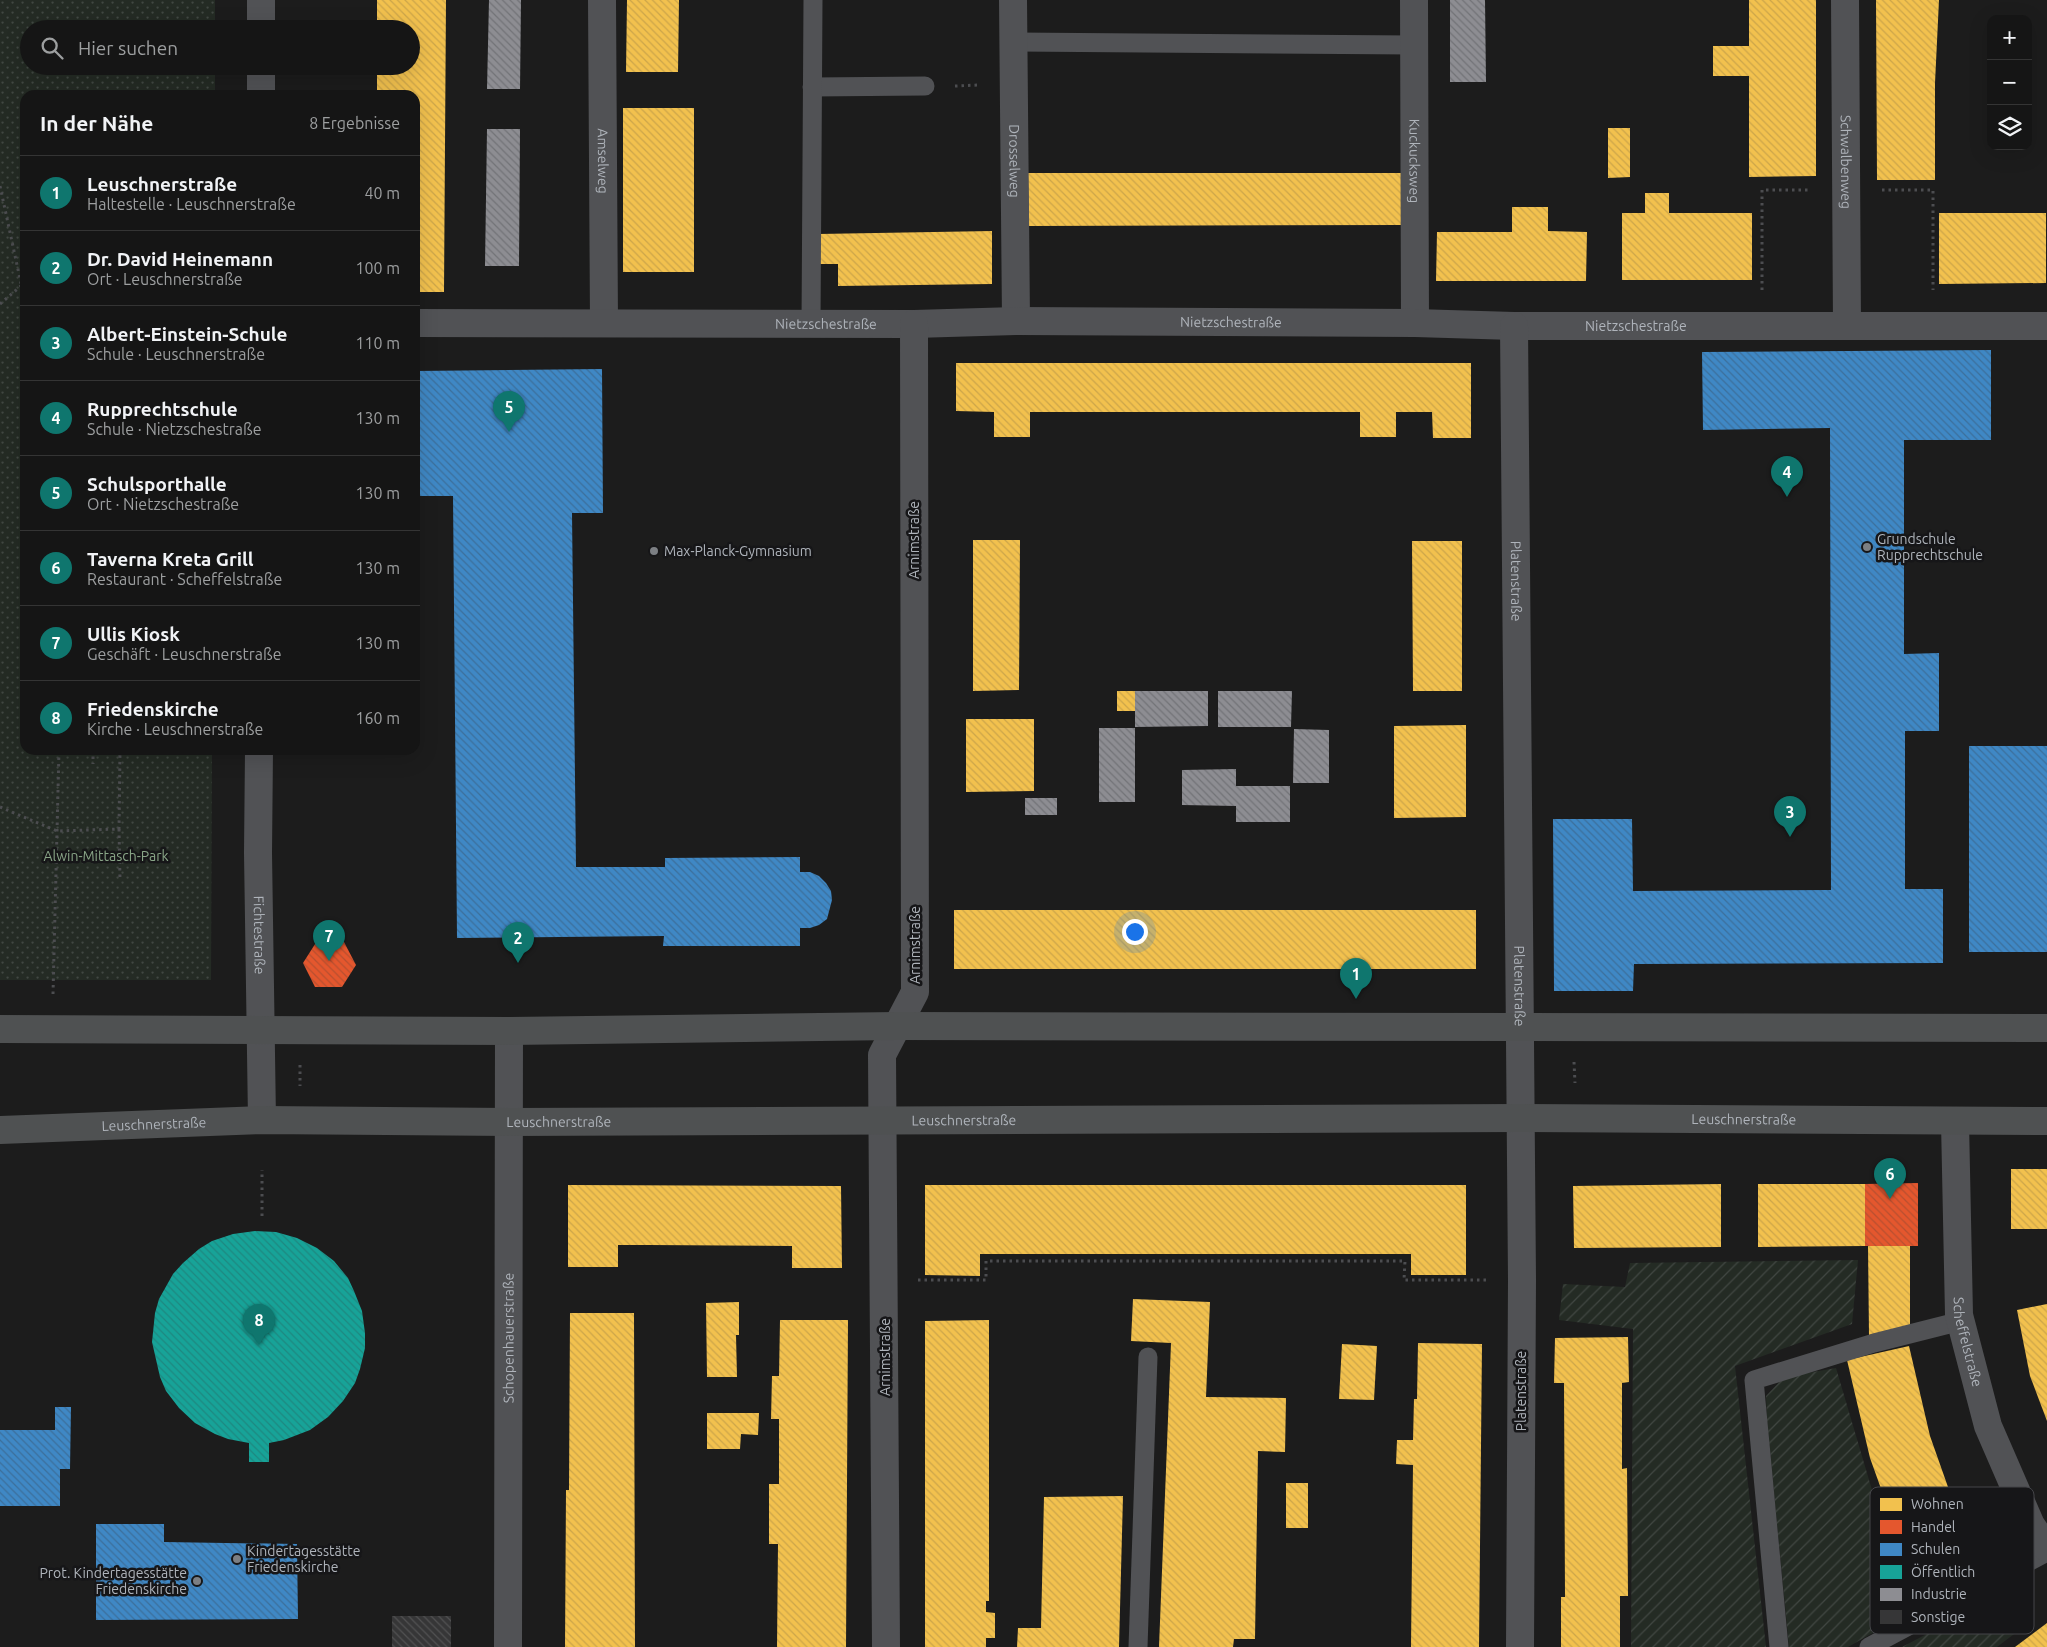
<!DOCTYPE html>
<html lang="de">
<head>
<meta charset="utf-8">
<style>
	:root { --surface:#151515; --page:#222; --text:#f1f3f6; --muted:#9d9fa0; --line:#343434; --accent:#0f766e }
	body { margin:0; font-family:Ubuntu,sans-serif; background:var(--page); color:var(--text) }
	.controls { position:absolute; right:15px; top:15px; display:grid; overflow:hidden; border-radius:10px; box-shadow:0 5px 20px #0002 }
	.controls button { width:45px; height:45px; display:grid; place-items:center; padding:0; border:0; border-bottom:1px solid var(--line); background:var(--surface); color:var(--text); font:25px sans-serif }
	.you { position:absolute; left:1134px; top:931px; width:18px; height:18px; margin:-12px; border:4px solid #fff; border-radius:50%; background:#1a73e8; box-shadow:0 0 0 8px #1a73e833 }
	.badge { display:grid; place-items:center; width:32px; height:32px; border-radius:50%; background:var(--accent); color:#fff; font-size:16px; font-weight:700 }
	.pin { position:absolute; translate:-50% -41px; filter:drop-shadow(0 1px 2px #0008) }
	.pin::after { content:''; position:absolute; top:26px; width:18px; height:15px; background:inherit; clip-path:polygon(0 0,100% 0,50% 100%) }
	.list { margin:0; padding:0; list-style:none }
	h2 { display:flex; justify-content:space-between; align-items:center; height:65px; margin:0; padding:0 20px; font-size:21px }
	h2 small { font-size:16px; font-weight:400; color:var(--muted) }
	.list li { display:grid; grid-template-columns:32px 1fr auto; gap:15px; align-items:center; box-sizing:border-box; height:75px; padding:0 20px; border-top:1px solid var(--line) }
	.list b { display:block; font-size:19px; white-space:nowrap }
	.list p { margin:0; font-size:16px; white-space:nowrap; color:var(--muted) }
	.list em { font-size:16px; font-style:normal; color:var(--muted) }
	.icon { flex:none; width:28px; height:28px; fill:none; stroke:currentColor; stroke-width:2; stroke-linecap:round; stroke-linejoin:round }
	.map { position:relative; flex:none; width:2047px; height:1647px; overflow:hidden }
	.search { position:absolute; background:var(--surface); box-shadow:0 5px 20px #0002; left:20px; top:20px; width:400px; height:55px; display:flex; align-items:center; gap:12px; box-sizing:border-box; padding:0 18px; border-radius:28px; color:var(--muted); font-size:19px }
	.panel { position:absolute; background:var(--surface); box-shadow:0 5px 20px #0002; left:20px; top:90px; width:400px; height:665px; border-radius:15px }
	.map>svg:first-child { display:block }
	.grass { fill:url(#grass-dots) }
	.garden { fill:url(#garden-furrows) }
	.homes { fill:url(#homes-back-hatch) }
	.shops { fill:url(#shops-back-hatch) }
	.schools { fill:url(#schools-back-hatch) }
	.public { fill:url(#public-back-hatch) }
	.industry { fill:url(#industry-back-hatch) }
	.building { fill:url(#building-back-hatch) }
	.lines { fill:none; stroke-linecap:round; stroke-linejoin:round }
	.path { stroke:#4c4d50; stroke-width:3; stroke-dasharray:2.5 4; stroke-linecap:butt }
	.lane { stroke:#515255; stroke-width:19 }
	.street { stroke:#515255; stroke-width:28 }
	.secondary { stroke:#4f5152; stroke-width:28 }
	.poi-dot { fill:#7c7f83; stroke:#161618; stroke-width:2 }
	.labels { text-anchor:middle; dominant-baseline:central; stroke-width:5; stroke-linejoin:round; paint-order:stroke }
	.street-label { font-size:14px; fill:#afb4bb; stroke:#161618 }
	.poi-label { font-size:14px; fill:#afb4bb; stroke:#161618; text-anchor:start }
	.park-label { font-size:14px; fill:#89a587; stroke:#161618 }
	.key { fill:#161618; stroke:#444549; stroke-width:1 }
	.key-label { font-size:14px; fill:#afb4bb }
</style>
</head>
<body>
<div class="map">
<svg width="2047" height="1647" viewBox="0 0 2047 1647">
	<defs>
		<pattern id="grass-dots" width="8" height="8" patternUnits="userSpaceOnUse" patternTransform="scale(1.25)"><rect width="8" height="8" fill="#242b24"/><path d="M2 2h.1M6 6h.1" fill="none" stroke="#414742" stroke-width="1.8" stroke-linecap="round"/></pattern>
		<pattern id="garden-furrows" width="10" height="10" patternUnits="userSpaceOnUse" patternTransform="scale(1.25)"><rect width="10" height="10" fill="#242b24"/><path d="M-1 1l2-2M0 10L10 0M9 11l2-2" fill="none" stroke="#414742"/></pattern>
		<pattern id="homes-back-hatch" width="6" height="6" patternUnits="userSpaceOnUse" patternTransform="scale(1.25)"><rect width="6" height="6" fill="#f2c14e"/><path d="M-1 5l2 2M0 0l6 6M5-1l2 2" fill="none" stroke="#cca54a"/></pattern>
		<pattern id="shops-back-hatch" width="6" height="6" patternUnits="userSpaceOnUse" patternTransform="scale(1.25)"><rect width="6" height="6" fill="#e4572e"/><path d="M-1 5l2 2M0 0l6 6M5-1l2 2" fill="none" stroke="#b84f30"/></pattern>
		<pattern id="schools-back-hatch" width="6" height="6" patternUnits="userSpaceOnUse" patternTransform="scale(1.25)"><rect width="6" height="6" fill="#3f88c5"/><path d="M-1 5l2 2M0 0l6 6M5-1l2 2" fill="none" stroke="#3c6f9b"/></pattern>
		<pattern id="public-back-hatch" width="6" height="6" patternUnits="userSpaceOnUse" patternTransform="scale(1.25)"><rect width="6" height="6" fill="#17a398"/><path d="M-1 5l2 2M0 0l6 6M5-1l2 2" fill="none" stroke="#1e8880"/></pattern>
		<pattern id="industry-back-hatch" width="6" height="6" patternUnits="userSpaceOnUse" patternTransform="scale(1.25)"><rect width="6" height="6" fill="#8d8d92"/><path d="M-1 5l2 2M0 0l6 6M5-1l2 2" fill="none" stroke="#727377"/></pattern>
		<pattern id="building-back-hatch" width="6" height="6" patternUnits="userSpaceOnUse" patternTransform="scale(1.25)"><rect width="6" height="6" fill="#363637"/><path d="M-1 5l2 2M0 0l6 6M5-1l2 2" fill="none" stroke="#515152"/></pattern>
	</defs>
	<rect width="100%" height="100%" fill="#1c1c1c"/>
	<path class="grass" d="M 0,0 L 215,0 L 215,29 L 29,29 L 29,66 L 215,66 L 215,95 L 25,95 L 25,750 L 212,750 L 211,980 L 0,980 Z"/>
	<g class="garden">
		<path d="M 1858,1260 L 1852,1324 L 1735,1366 L 1766,1647 L 1631,1647 L 1633,1329 L 1559,1320 L 1563,1284 L 1625,1287 L 1630,1263 Z"/>
		<path d="M 1836,1368 L 1872,1490 L 1922,1605 L 1848,1647 L 1789,1647 L 1767,1420 L 1766,1396 L 1784,1377 Z"/>
		<path d="M 1997,1597 L 2018,1631 L 1997,1647 L 1902,1647 Z"/>
	</g>
	<g class="homes">
		<path d="M 377,0 L 446,0 L 444,292 L 415,292 L 415,95 L 377,95 L 377,66 L 411,66 L 411,29 L 377,29 Z"/>
		<path d="M 627,0 L 679,0 L 678,72 L 626,72 Z"/>
		<path d="M 1749,0 L 1816,0 L 1816,176 L 1749,177 L 1749,76 L 1713,76 L 1713,46 L 1749,46 Z"/>
		<path d="M 1876,0 L 1939,0 L 1935,83 L 1935,180 L 1877,180 Z"/>
		<rect x="623" y="108" width="71" height="164"/>
		<path d="M 1608,128 L 1630,128 L 1630,177 L 1608,178 Z"/>
		<path d="M 1028,173 L 1402,173 L 1401,225 L 1029,226 Z"/>
		<path d="M 1645,193 L 1669,193 L 1669,213 L 1752,213 L 1752,280 L 1622,280 L 1622,213 L 1645,213 Z"/>
		<path d="M 1512,207 L 1548,207 L 1548,231 L 1587,232 L 1586,281 L 1436,281 L 1437,232 L 1512,232 Z"/>
		<path d="M 1939,213 L 2046,213 L 2046,283 L 1939,284 Z"/>
		<path d="M 992,231 L 992,284 L 838,286 L 838,264 L 819,264 L 818,234 Z"/>
		<path d="M 956,363 L 1471,363 L 1471,438 L 1433,438 L 1432,412 L 1396,412 L 1396,437 L 1360,437 L 1360,412 L 1030,412 L 1030,437 L 994,437 L 994,412 L 956,411 Z"/>
		<path d="M 973,540 L 1020,540 L 1019,690 L 973,691 Z"/>
		<path d="M 1412,541 L 1462,541 L 1462,691 L 1413,691 Z"/>
		<path d="M 1117,691 L 1135,691 L 1136,711 L 1117,711 Z"/>
		<path d="M 966,719 L 1034,719 L 1034,791 L 966,792 Z"/>
		<path d="M 1466,725 L 1466,817 L 1394,818 L 1394,726 Z"/>
		<rect x="954" y="910" width="522" height="59"/>
		<rect x="2011" y="1169" width="36" height="60"/>
		<path d="M 1721,1184 L 1721,1247 L 1574,1248 L 1573,1186 Z"/>
		<path d="M 1758,1184 L 1865,1184 L 1865,1246 L 1758,1247 Z"/>
		<path d="M 568,1185 L 841,1186 L 842,1268 L 792,1268 L 792,1246 L 649,1245 L 618,1245 L 618,1267 L 568,1267 Z"/>
		<path d="M 925,1185 L 1466,1185 L 1466,1275 L 1411,1275 L 1411,1254 L 980,1254 L 980,1276 L 925,1275 Z"/>
		<path d="M 1868,1246 L 1910,1246 L 1910,1326 L 1869,1335 Z"/>
		<path d="M 1133,1299 L 1210,1302 L 1206,1397 L 1286,1398 L 1285,1452 L 1258,1451 L 1255,1639 L 1234,1639 L 1233,1647 L 1159,1647 L 1171,1343 L 1131,1341 Z"/>
		<path d="M 739,1302 L 739,1335 L 736,1335 L 737,1377 L 707,1377 L 706,1303 Z"/>
		<path d="M 2047,1304 L 2047,1421 L 2030,1376 L 2017,1310 Z"/>
		<path d="M 570,1313 L 634,1313 L 635,1647 L 565,1647 L 566,1490 L 569,1490 Z"/>
		<path d="M 780,1320 L 848,1320 L 846,1647 L 777,1647 L 778,1544 L 769,1544 L 769,1484 L 779,1484 L 779,1419 L 771,1419 L 772,1376 L 779,1376 Z"/>
		<path d="M 989,1320 L 989,1601 L 986,1601 L 986,1612 L 995,1613 L 995,1638 L 986,1638 L 986,1647 L 925,1647 L 925,1321 Z"/>
		<path d="M 1628,1337 L 1629,1382 L 1622,1383 L 1622,1469 L 1627,1468 L 1628,1596 L 1620,1596 L 1620,1647 L 1561,1647 L 1561,1597 L 1565,1597 L 1564,1383 L 1554,1383 L 1555,1338 Z"/>
		<path d="M 1418,1343 L 1482,1344 L 1479,1647 L 1411,1647 L 1413,1465 L 1396,1464 L 1397,1440 L 1413,1440 L 1414,1399 L 1417,1399 Z"/>
		<path d="M 1342,1344 L 1377,1346 L 1374,1400 L 1339,1399 Z"/>
		<path d="M 1909,1346 L 1930,1436 L 1948,1487 L 1990,1573 L 1932,1601 L 1889,1511 L 1870,1458 L 1847,1360 Z"/>
		<path d="M 707,1413 L 759,1413 L 758,1435 L 741,1434 L 740,1449 L 707,1449 Z"/>
		<rect x="1286" y="1483" width="22" height="45"/>
		<path d="M 1123,1496 L 1119,1647 L 1017,1647 L 1018,1628 L 1041,1628 L 1044,1497 Z"/>
		<path d="M 2047,1623 L 2047,1647 L 2015,1647 Z"/>
	</g>
	<g class="shops">
		<path d="M 317,941 L 344,942 L 356,965 L 342,987 L 315,987 L 303,963 Z"/>
		<path d="M 1918,1183 L 1918,1246 L 1865,1246 L 1865,1184 Z"/>
	</g>
	<g class="schools">
		<path d="M 1991,350 L 1991,440 L 1904,440 L 1904,654 L 1939,653 L 1939,731 L 1905,731 L 1905,889 L 1943,889 L 1943,963 L 1634,964 L 1633,991 L 1554,991 L 1553,819 L 1632,819 L 1633,891 L 1831,890 L 1830,428 L 1703,430 L 1702,352 Z"/>
		<path d="M 602,369 L 603,513 L 572,513 L 576,867 L 665,867 L 665,858 L 800,857 L 800,872 L 810,872 L 819,876 L 826,883 L 831,891 L 832,900 L 827,919 L 819,925 L 810,928 L 800,928 L 800,946 L 663,946 L 664,936 L 457,938 L 453,496 L 415,496 L 415,371 Z"/>
		<rect x="1969" y="746" width="78" height="206"/>
		<path d="M 55,1407 L 71,1407 L 70,1469 L 60,1469 L 60,1506 L 0,1506 L 0,1430 L 55,1430 Z"/>
		<path d="M 96,1524 L 164,1524 L 164,1542 L 297,1544 L 298,1619 L 96,1620 Z"/>
	</g>
	<path class="public" d="M 255,1231 L 276,1232 L 297,1238 L 317,1248 L 334,1261 L 348,1278 L 354,1291 L 362,1311 L 365,1333 L 365,1348 L 360,1369 L 355,1383 L 343,1401 L 328,1417 L 310,1430 L 284,1440 L 269,1443 L 269,1462 L 249,1462 L 249,1443 L 228,1439 L 215,1434 L 195,1423 L 179,1408 L 166,1391 L 160,1377 L 152,1342 L 155,1313 L 159,1299 L 173,1274 L 183,1263 L 199,1249 L 212,1241 L 233,1234 Z"/>
	<g class="industry">
		<path d="M 489,0 L 521,0 L 520,89 L 487,89 Z"/>
		<path d="M 1450,0 L 1485,0 L 1486,82 L 1450,82 Z"/>
		<path d="M 487,129 L 520,129 L 519,266 L 485,266 Z"/>
		<path d="M 1135,691 L 1208,691 L 1208,726 L 1135,727 Z"/>
		<path d="M 1218,691 L 1292,691 L 1291,727 L 1218,727 Z"/>
		<rect x="1099" y="728" width="36" height="74"/>
		<path d="M 1294,729 L 1329,730 L 1329,783 L 1293,783 Z"/>
		<path d="M 1236,769 L 1236,786 L 1290,786 L 1290,822 L 1236,822 L 1236,806 L 1182,805 L 1182,770 Z"/>
		<rect x="1025" y="798" width="32" height="17"/>
	</g>
	<rect class="building" x="392" y="1616" width="59" height="31"/>
	<g class="lines">
		<g class="path">
			<path d="M 955,86 L 979,85"/>
			<path d="M 0,186 L 25,302"/>
			<path d="M 1882,190 L 1933,190 L 1933,290"/>
			<path d="M 1762,290 L 1762,190 L 1811,190"/>
			<path d="M 0,304 L 22,285 L 25,285"/>
			<path d="M 93,750 L 93,764"/>
			<path d="M 0,807 L 57,831 L 119,829 L 120,750"/>
			<path d="M 119,829 L 120,881"/>
			<path d="M 53,994 L 59,750"/>
			<path d="M 1574,1062 L 1575,1083"/>
			<path d="M 300,1065 L 300,1086"/>
			<path d="M 262,1216 L 262,1170"/>
			<path d="M 918,1280 L 986,1280 L 986,1261 L 1405,1261 L 1404,1280 L 1488,1280"/>
		</g>
		<g class="lane">
			<path d="M 1013,42 L 1414,45"/>
			<path d="M 812,87 L 925,86"/>
			<path d="M 811,324 L 813,0"/>
			<path d="M 1138,1647 L 1148,1357"/>
			<path d="M 1779,1647 L 1754,1380 L 1874,1343 L 1961,1321"/>
			<path d="M 1869,1647 L 2047,1552"/>
		</g>
		<g class="street">
			<path d="M 261,0 L 261,29"/>
			<path id="s1" d="M 602,0 L 604,323"/>
			<path id="s2" d="M 1013,0 L 1016,321"/>
			<path id="s3" d="M 1414,0 L 1415,323"/>
			<path id="s4" d="M 1845,0 L 1847,326"/>
			<path d="M 261,66 L 261,95"/>
			<path id="s5" d="M 415,323 L 914,324 L 1016,321 L 1415,323 L 1514,326 L 2047,326"/>
			<path id="s6" d="M 1514,326 L 1522,1280 L 1520,1647"/>
			<path id="s7" d="M 259,750 L 258,853 L 262,1120"/>
			<path id="s8" d="M 1955,1122 L 1959,1315 L 1988,1426 L 2031,1525 L 2047,1548"/>
			<path id="s9" d="M 508,1647 L 509,1031"/>
			<path d="M 886,1647 L 882,1055 L 915,992 L 914,324"/>
		</g>
		<g class="secondary">
			<path d="M 0,1029 L 509,1031 L 897,1026 L 2047,1028"/>
			<path id="s10" d="M 0,1130 L 262,1120 L 510,1122 L 1520,1118 L 2047,1121"/>
		</g>
	</g>
	<g class="poi-dot">
		<circle cx="1867" cy="547" r="5"/>
		<circle cx="654" cy="551" r="5"/>
		<circle cx="237" cy="1559" r="5"/>
		<circle cx="197" cy="1581" r="5"/>
	</g>
	<g class="labels">
		<g class="street-label">
			<text stroke="none"><textPath href="#s1" startOffset="161">Amselweg</textPath></text>
			<text stroke="none"><textPath href="#s2" startOffset="161">Drosselweg</textPath></text>
			<text stroke="none"><textPath href="#s3" startOffset="161">Kuckucksweg</textPath></text>
			<text stroke="none"><textPath href="#s4" startOffset="162">Schwalbenweg</textPath></text>
			<text stroke="none"><textPath href="#s5" startOffset="816">Nietzschestraße</textPath></text>
			<text stroke="none"><textPath href="#s5" startOffset="411">Nietzschestraße</textPath></text>
			<text stroke="none"><textPath href="#s5" startOffset="1221">Nietzschestraße</textPath></text>
			<text transform="translate(914 540) rotate(-90)">Arnimstraße</text>
			<text stroke="none"><textPath href="#s6" startOffset="255">Platenstraße</textPath></text>
			<text stroke="none"><textPath href="#s7" startOffset="185">Fichtestraße</textPath></text>
			<text transform="translate(915 945) rotate(-90)">Arnimstraße</text>
			<text stroke="none"><textPath href="#s6" startOffset="660">Platenstraße</textPath></text>
			<text stroke="none"><textPath href="#s10" startOffset="964">Leuschnerstraße</textPath></text>
			<text stroke="none"><textPath href="#s10" startOffset="1744">Leuschnerstraße</textPath></text>
			<text stroke="none"><textPath href="#s10" startOffset="559">Leuschnerstraße</textPath></text>
			<text stroke="none"><textPath href="#s10" startOffset="154">Leuschnerstraße</textPath></text>
			<text stroke="none"><textPath href="#s9" startOffset="309">Schopenhauerstraße</textPath></text>
			<text stroke="none"><textPath href="#s8" startOffset="221">Scheffelstraße</textPath></text>
			<text transform="translate(885 1357) rotate(-90)">Arnimstraße</text>
			<text transform="translate(1521 1391) rotate(-90)">Platenstraße</text>
		</g>
		<g class="poi-label">
			<text x="1877" y="539">Grundschule<tspan x="1877" dy="16">Rupprechtschule</tspan></text>
			<text x="664" y="551">Max-Planck-Gymnasium</text>
			<text x="247" y="1551">Kindertagesstätte<tspan x="247" dy="16">Friedenskirche</tspan></text>
			<text x="187" y="1573" text-anchor="end">Prot. Kindertagesstätte<tspan x="187" dy="16">Friedenskirche</tspan></text>
		</g>
		<g class="park-label">
			<text x="106" y="856">Alwin-Mittasch-Park</text>
		</g>
	</g>
	<rect x="1870" y="1487" width="164" height="147" rx="8" class="key"/>
	<rect x="1880" y="1498" width="22" height="13" fill="#f2c14e"/>
	<rect x="1880" y="1520" width="22" height="14" fill="#e4572e"/>
	<rect x="1880" y="1543" width="22" height="13" fill="#3f88c5"/>
	<rect x="1880" y="1565" width="22" height="14" fill="#17a398"/>
	<rect x="1880" y="1588" width="22" height="13" fill="#8d8d92"/>
	<rect x="1880" y="1610" width="22" height="14" fill="#363637"/>
	<g class="key-label">
		<text x="1911" y="1509">Wohnen</text>
		<text x="1911" y="1532">Handel</text>
		<text x="1911" y="1554">Schulen</text>
		<text x="1911" y="1577">Öffentlich</text>
		<text x="1911" y="1599">Industrie</text>
		<text x="1911" y="1622">Sonstige</text>
	</g>
</svg>
<div class="controls">
<button>+</button>
<button>−</button>
<button><svg class="icon" aria-label="layers" viewBox="0 0 24 24"><path d="M12 4l9 5-9 5-9-5zM3 14l9 5 9-5"/></svg></button>
</div>
<div class="you"></div>
<div class="pin badge" style="left:1356px;top:999px">1</div>
<div class="pin badge" style="left:518px;top:963px">2</div>
<div class="pin badge" style="left:1790px;top:837px">3</div>
<div class="pin badge" style="left:1787px;top:497px">4</div>
<div class="pin badge" style="left:509px;top:432px">5</div>
<div class="pin badge" style="left:1890px;top:1199px">6</div>
<div class="pin badge" style="left:329px;top:961px">7</div>
<div class="pin badge" style="left:259px;top:1345px">8</div>
<div class="search"><svg class="icon" aria-label="search" viewBox="0 0 24 24"><circle cx="10" cy="10" r="6"/><path d="M15 15l6 6"/></svg>Hier suchen</div>
<section class="panel">
<h2>In der Nähe<small>8 Ergebnisse</small></h2>
<ul class="list">
<li><span class="badge">1</span><div><b>Leuschnerstraße</b><p>Haltestelle · Leuschnerstraße</p></div><em>40 m</em></li>
<li><span class="badge">2</span><div><b>Dr. David Heinemann</b><p>Ort · Leuschnerstraße</p></div><em>100 m</em></li>
<li><span class="badge">3</span><div><b>Albert-Einstein-Schule</b><p>Schule · Leuschnerstraße</p></div><em>110 m</em></li>
<li><span class="badge">4</span><div><b>Rupprechtschule</b><p>Schule · Nietzschestraße</p></div><em>130 m</em></li>
<li><span class="badge">5</span><div><b>Schulsporthalle</b><p>Ort · Nietzschestraße</p></div><em>130 m</em></li>
<li><span class="badge">6</span><div><b>Taverna Kreta Grill</b><p>Restaurant · Scheffelstraße</p></div><em>130 m</em></li>
<li><span class="badge">7</span><div><b>Ullis Kiosk</b><p>Geschäft · Leuschnerstraße</p></div><em>130 m</em></li>
<li><span class="badge">8</span><div><b>Friedenskirche</b><p>Kirche · Leuschnerstraße</p></div><em>160 m</em></li>
</ul>
</section>
</div>
</body>
</html>
